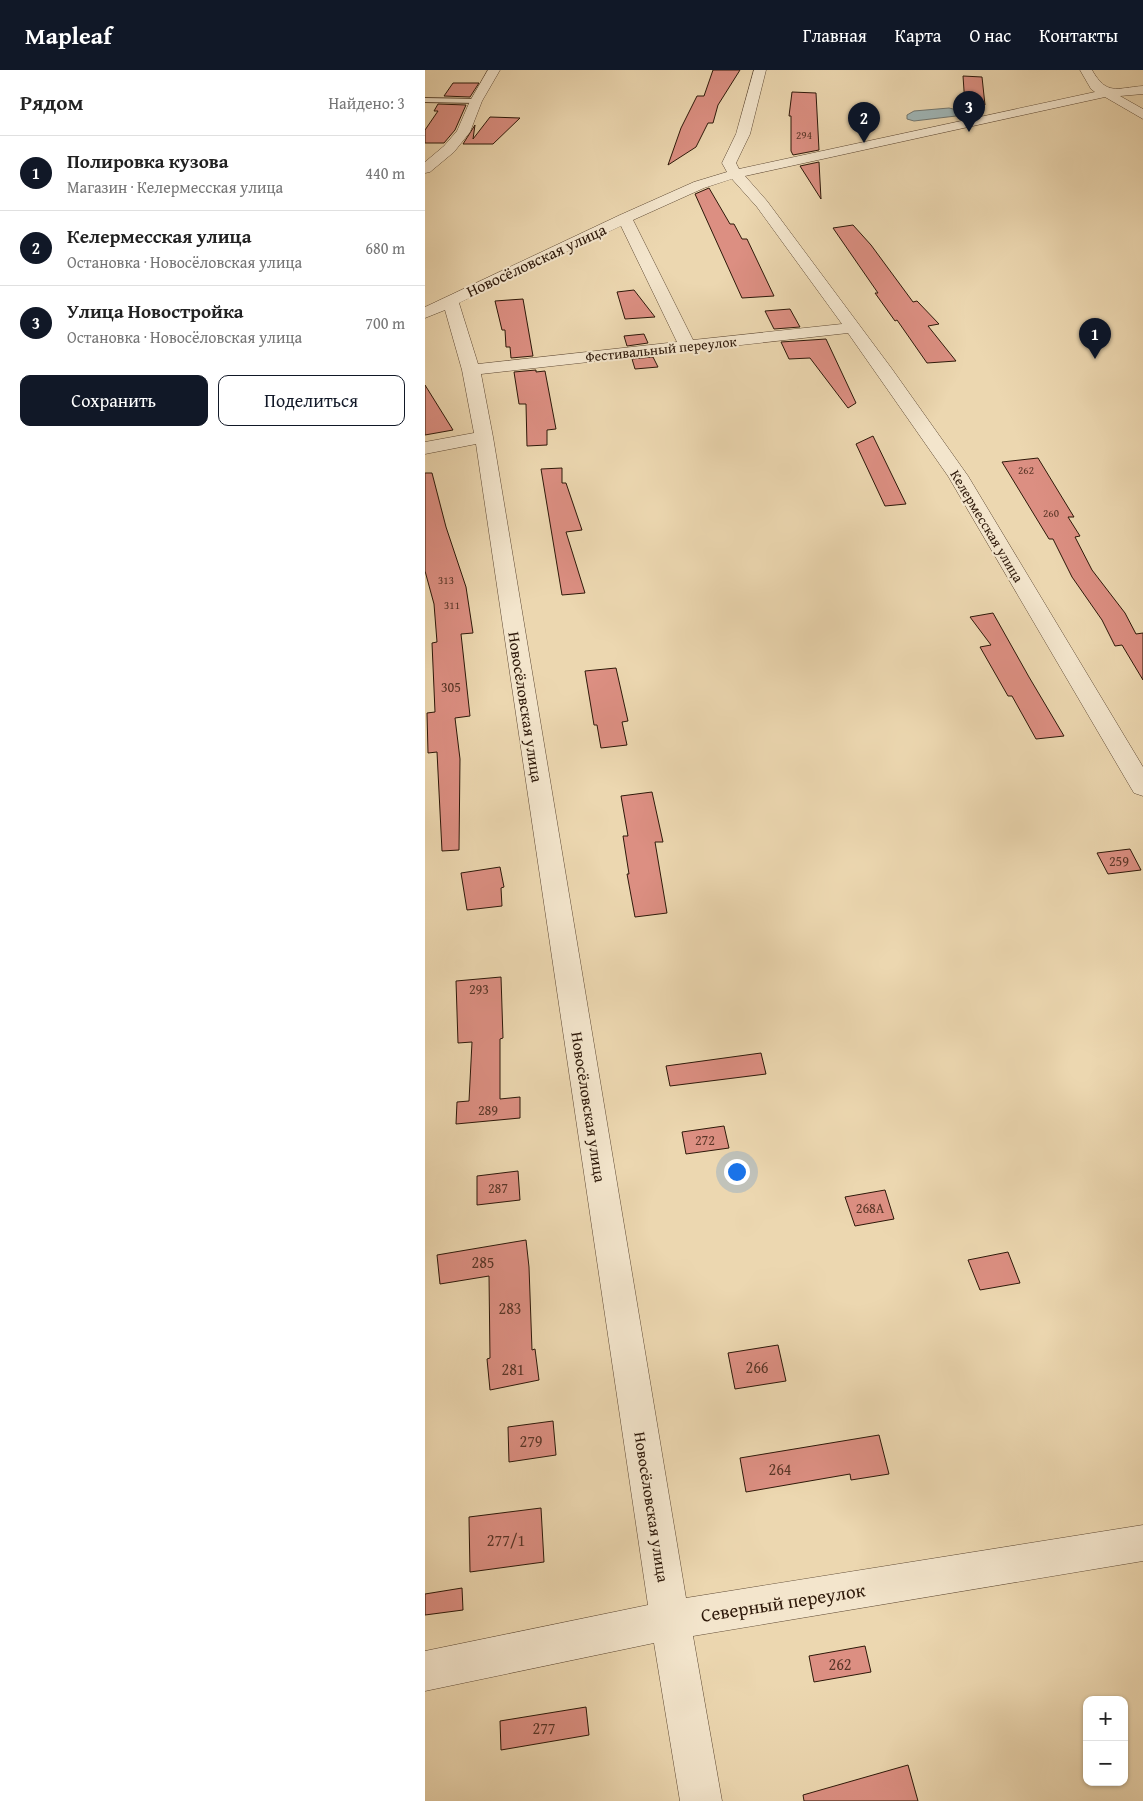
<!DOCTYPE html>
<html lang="ru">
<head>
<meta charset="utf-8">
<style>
	:root { --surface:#fff; --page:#f2f2f2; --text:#222; --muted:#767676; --line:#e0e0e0; --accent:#111827 }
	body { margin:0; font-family:"Gentium Book Plus",serif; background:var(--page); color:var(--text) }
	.controls { position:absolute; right:15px; bottom:15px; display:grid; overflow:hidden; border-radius:10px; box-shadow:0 1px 4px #0004 }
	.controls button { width:45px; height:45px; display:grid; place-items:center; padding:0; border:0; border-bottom:1px solid var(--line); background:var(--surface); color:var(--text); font:25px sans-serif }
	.you { position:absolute; left:311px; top:1101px; width:18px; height:18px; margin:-12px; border:4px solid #fff; border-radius:50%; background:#1a73e8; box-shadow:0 0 0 8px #1a73e833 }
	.badge { display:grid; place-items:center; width:32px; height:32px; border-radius:50%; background:var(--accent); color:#fff; font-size:16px; font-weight:700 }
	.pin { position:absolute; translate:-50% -41px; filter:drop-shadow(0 1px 2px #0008) }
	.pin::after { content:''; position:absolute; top:26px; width:18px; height:15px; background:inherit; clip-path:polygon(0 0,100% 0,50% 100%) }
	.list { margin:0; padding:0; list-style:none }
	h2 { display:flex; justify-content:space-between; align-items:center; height:65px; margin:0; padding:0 20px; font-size:21px }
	h2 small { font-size:16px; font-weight:400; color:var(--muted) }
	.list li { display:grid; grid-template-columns:32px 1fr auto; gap:15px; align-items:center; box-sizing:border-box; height:75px; padding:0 20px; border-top:1px solid var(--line) }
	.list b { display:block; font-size:19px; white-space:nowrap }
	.list p { margin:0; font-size:16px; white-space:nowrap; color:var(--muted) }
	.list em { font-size:16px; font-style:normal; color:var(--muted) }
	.actions { display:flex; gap:10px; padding:15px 20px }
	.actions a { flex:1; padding:11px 0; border:1px solid var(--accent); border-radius:10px; text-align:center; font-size:18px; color:var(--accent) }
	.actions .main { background:var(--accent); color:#fff }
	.map { position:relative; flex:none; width:718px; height:1731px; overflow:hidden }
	header { display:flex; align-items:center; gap:30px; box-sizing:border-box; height:70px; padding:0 25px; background:var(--accent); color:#fff }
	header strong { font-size:24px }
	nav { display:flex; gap:28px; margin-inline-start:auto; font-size:18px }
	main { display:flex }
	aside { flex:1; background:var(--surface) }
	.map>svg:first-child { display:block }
	.water { fill:#9fb6b7; stroke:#717771 }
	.building { fill:#dc8f82; stroke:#2d1809 }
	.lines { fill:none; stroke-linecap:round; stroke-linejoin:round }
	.lane-casing { stroke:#5d4833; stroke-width:2 }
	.street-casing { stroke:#5d4833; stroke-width:1 }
	.lane { fill:#f3e5cc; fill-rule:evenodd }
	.street { fill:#f3e5cc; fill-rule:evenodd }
	.labels { text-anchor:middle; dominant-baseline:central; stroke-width:4; stroke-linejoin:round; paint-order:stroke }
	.far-number-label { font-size:11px; fill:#593627 }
	.far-street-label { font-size:14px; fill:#2d1809; stroke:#f3e5cc }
	.number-label { font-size:14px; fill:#593627 }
	.street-label { font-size:16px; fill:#2d1809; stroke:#f3e5cc }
	.near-number-label { font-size:16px; fill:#593627 }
	.near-street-label { font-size:19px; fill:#2d1809; stroke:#f3e5cc }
</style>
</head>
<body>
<header>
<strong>Mapleaf</strong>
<nav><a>Главная</a><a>Карта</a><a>О нас</a><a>Контакты</a></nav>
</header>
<main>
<aside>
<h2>Рядом<small>Найдено: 3</small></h2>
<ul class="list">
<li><span class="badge">1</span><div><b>Полировка кузова</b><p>Магазин · Келермесская улица</p></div><em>440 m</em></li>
<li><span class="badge">2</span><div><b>Келермесская улица</b><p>Остановка · Новосёловская улица</p></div><em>680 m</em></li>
<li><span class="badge">3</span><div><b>Улица Новостройка</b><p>Остановка · Новосёловская улица</p></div><em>700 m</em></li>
</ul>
<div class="actions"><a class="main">Сохранить</a><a>Поделиться</a></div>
</aside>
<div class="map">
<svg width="718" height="1731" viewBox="0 0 718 1731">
	<rect width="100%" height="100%" fill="#ecd7b0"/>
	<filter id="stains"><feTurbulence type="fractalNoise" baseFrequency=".004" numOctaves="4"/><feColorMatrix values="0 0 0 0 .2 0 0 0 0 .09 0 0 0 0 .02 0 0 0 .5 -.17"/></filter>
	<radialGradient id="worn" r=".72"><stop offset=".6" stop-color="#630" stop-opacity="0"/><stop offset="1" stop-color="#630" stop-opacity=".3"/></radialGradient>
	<path class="water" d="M 524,38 L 537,41 L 531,46 L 489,51 L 482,49 L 482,45 L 489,41 Z"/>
	<g class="building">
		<path d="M 288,0 L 315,0 L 293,35 L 288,53 L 283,53 L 271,77 L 243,95 L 256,58 L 272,26 L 279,26 Z"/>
		<path d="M 538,6 L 557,7 L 560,35 L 540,35 Z"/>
		<path d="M 28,13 L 54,13 L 45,27 L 19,26 Z"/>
		<path d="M 367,22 L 391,23 L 394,80 L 368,85 L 366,81 L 366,46 L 364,46 Z"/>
		<path d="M 13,34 L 41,35 L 30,60 L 19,73 L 0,73 L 0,60 L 13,41 L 9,41 Z"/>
		<path d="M 65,47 L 95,48 L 68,74 L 38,74 L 50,55 L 48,69 Z"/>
		<path d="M 394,92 L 396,129 L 375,96 Z"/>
		<path d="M 284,118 L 305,154 L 309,154 L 317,169 L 322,169 L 349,226 L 317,228 L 270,124 Z"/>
		<path d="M 428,155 L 446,175 L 488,232 L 492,231 L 514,254 L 503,256 L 531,291 L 502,293 L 472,250 L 470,251 L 450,223 L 453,223 L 408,158 Z"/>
		<path d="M 209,220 L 230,247 L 200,249 L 192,222 Z"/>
		<path d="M 98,229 L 108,286 L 86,288 L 85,277 L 81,277 L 80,260 L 77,260 L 70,231 Z"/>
		<path d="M 365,239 L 375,257 L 349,259 L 340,241 Z"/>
		<path d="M 219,264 L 223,273 L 202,276 L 199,266 Z"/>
		<path d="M 401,269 L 431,333 L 423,338 L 385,288 L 364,289 L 356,272 Z"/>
		<path d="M 228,287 L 233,297 L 210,299 L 207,289 Z"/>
		<path d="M 111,300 L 111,302 L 120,301 L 131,359 L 122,360 L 122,375 L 102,376 L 101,334 L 94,334 L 89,302 Z"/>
		<path d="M 0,315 L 28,360 L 0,365 Z"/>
		<path d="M 448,366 L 481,434 L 460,436 L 431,374 Z"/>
		<path d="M 613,388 L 649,447 L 643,447 L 655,466 L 650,467 L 667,500 L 700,543 L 711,564 L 718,563 L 718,610 L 697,575 L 690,576 L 677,550 L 647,507 L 628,469 L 624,469 L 577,392 Z"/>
		<path d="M 137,398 L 137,413 L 141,413 L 157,460 L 141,462 L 160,523 L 137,525 L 116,399 Z"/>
		<path d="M 0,403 L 7,403 L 21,457 L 41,517 L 48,563 L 36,564 L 45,646 L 30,648 L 35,689 L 34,780 L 17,781 L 12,682 L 3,683 L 2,643 L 10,642 L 7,573 L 12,572 L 9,534 L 0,501 Z"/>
		<path d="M 568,543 L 604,607 L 639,666 L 611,669 L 587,626 L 583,626 L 555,577 L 566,575 L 545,547 Z"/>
		<path d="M 191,598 L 203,651 L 197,652 L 202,675 L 176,678 L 172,655 L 169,655 L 160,601 Z"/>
		<path d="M 227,722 L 238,772 L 230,772 L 242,843 L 210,847 L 202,804 L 204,804 L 198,766 L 203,766 L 196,726 Z"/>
		<path d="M 705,779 L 716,800 L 683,804 L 672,783 Z"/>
		<path d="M 75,797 L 79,817 L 76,818 L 77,836 L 42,840 L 36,803 Z"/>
		<path d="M 76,907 L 78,968 L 75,969 L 75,1029 L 95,1027 L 95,1048 L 31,1054 L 32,1032 L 44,1031 L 47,972 L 33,973 L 31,911 Z"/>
		<path d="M 336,983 L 341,1004 L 245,1016 L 241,996 Z"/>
		<path d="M 299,1056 L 304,1078 L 261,1084 L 257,1062 Z"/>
		<path d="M 93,1101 L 95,1130 L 52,1135 L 52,1106 Z"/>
		<path d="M 460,1120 L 469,1149 L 430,1156 L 420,1127 Z"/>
		<path d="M 101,1170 L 104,1197 L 107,1280 L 110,1279 L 114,1310 L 65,1320 L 62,1289 L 65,1288 L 64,1206 L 15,1214 L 12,1185 Z"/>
		<path d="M 583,1182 L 595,1213 L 555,1220 L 543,1190 Z"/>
		<path d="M 353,1275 L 361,1311 L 310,1319 L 303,1283 Z"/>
		<path d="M 128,1351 L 131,1385 L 84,1392 L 83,1357 Z"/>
		<path d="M 454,1365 L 464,1404 L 426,1410 L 425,1404 L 321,1422 L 315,1388 Z"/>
		<path d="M 116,1438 L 119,1492 L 45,1502 L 44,1447 Z"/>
		<path d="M 37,1518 L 38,1540 L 0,1545 L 0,1524 Z"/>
		<path d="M 440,1576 L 446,1602 L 389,1612 L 384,1586 Z"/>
		<path d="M 161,1637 L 164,1665 L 76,1680 L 75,1651 Z"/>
		<path d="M 483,1695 L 493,1731 L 379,1731 L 378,1725 Z"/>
	</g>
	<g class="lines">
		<g class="lane-casing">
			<path id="lane" d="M 0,28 L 51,29 L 55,31 L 51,33 L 0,32 Z"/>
		</g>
		<g class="street-casing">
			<g id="street">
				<path d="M 63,0 L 75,0 L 57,31 L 45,62 L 29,82 L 5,102 L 0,103 L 0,92 L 19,76 L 32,61 L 45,31 Z"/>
				<path d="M 329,0 L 341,0 L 325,64 L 311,93 L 314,99 L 670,22 L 666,19 L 655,0 L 667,0 C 682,26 691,18 718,16 L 718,24 L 695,26 L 718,39 L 718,49 L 680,27 L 320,106 L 342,131 L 467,299 L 543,406 L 718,697 L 718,726 L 709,723 L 706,718 L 523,406 L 423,263 L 56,304 L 68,367 L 261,1528 L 718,1455 L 718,1491 L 268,1566 L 297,1731 L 255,1731 L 229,1573 L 0,1621 L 0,1581 L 223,1535 L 51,374 L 0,384 L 0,372 L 49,363 L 37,300 L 20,240 L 0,248 L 0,237 L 195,145 L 269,112 L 302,102 L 297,93 L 311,64 ZM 307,109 L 332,137 L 417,254 L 268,270 L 208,150 L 279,118 ZM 196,156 L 252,272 L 53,294 L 34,233 Z"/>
			</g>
		</g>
		<use href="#lane" class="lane"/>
		<use href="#street" class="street"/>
	</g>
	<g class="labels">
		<g class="far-number-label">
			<text x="379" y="65">294</text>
			<text x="601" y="400">262</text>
			<text x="626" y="443">260</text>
			<text x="21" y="510">313</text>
			<text x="27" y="535">311</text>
		</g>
		<g class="far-street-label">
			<text transform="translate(236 279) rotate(-6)">Фестивальный переулок</text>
			<text transform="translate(562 456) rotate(59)">Келермесская улица</text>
		</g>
		<g class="number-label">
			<text x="26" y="617">305</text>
			<text x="694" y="791">259</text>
			<text x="54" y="919">293</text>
			<text x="63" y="1040">289</text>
			<text x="280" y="1070">272</text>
			<text x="73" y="1118">287</text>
			<text x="445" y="1138">268А</text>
		</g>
		<g class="street-label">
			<text transform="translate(111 190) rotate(-25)">Новосёловская улица</text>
			<text transform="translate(101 637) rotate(81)">Новосёловская улица</text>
			<text transform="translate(164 1037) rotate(81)">Новосёловская улица</text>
			<text transform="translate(227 1437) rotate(81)">Новосёловская улица</text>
		</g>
		<g class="near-number-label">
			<text x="58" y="1192">285</text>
			<text x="85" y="1238">283</text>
			<text x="332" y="1297">266</text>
			<text x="88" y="1299">281</text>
			<text x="106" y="1371">279</text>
			<text x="355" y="1399">264</text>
			<text x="81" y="1470">277/1</text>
			<text x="415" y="1594">262</text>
			<text x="119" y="1658">277</text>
		</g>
		<g class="near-street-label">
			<text transform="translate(358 1532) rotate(-9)">Северный переулок</text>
		</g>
	</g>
	<rect width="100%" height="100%" filter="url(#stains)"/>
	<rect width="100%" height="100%" fill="url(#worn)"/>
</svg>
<div class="controls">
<button>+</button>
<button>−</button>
</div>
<div class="you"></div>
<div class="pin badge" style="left:670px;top:289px">1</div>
<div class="pin badge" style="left:439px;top:73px">2</div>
<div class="pin badge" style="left:544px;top:62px">3</div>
</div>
</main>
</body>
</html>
